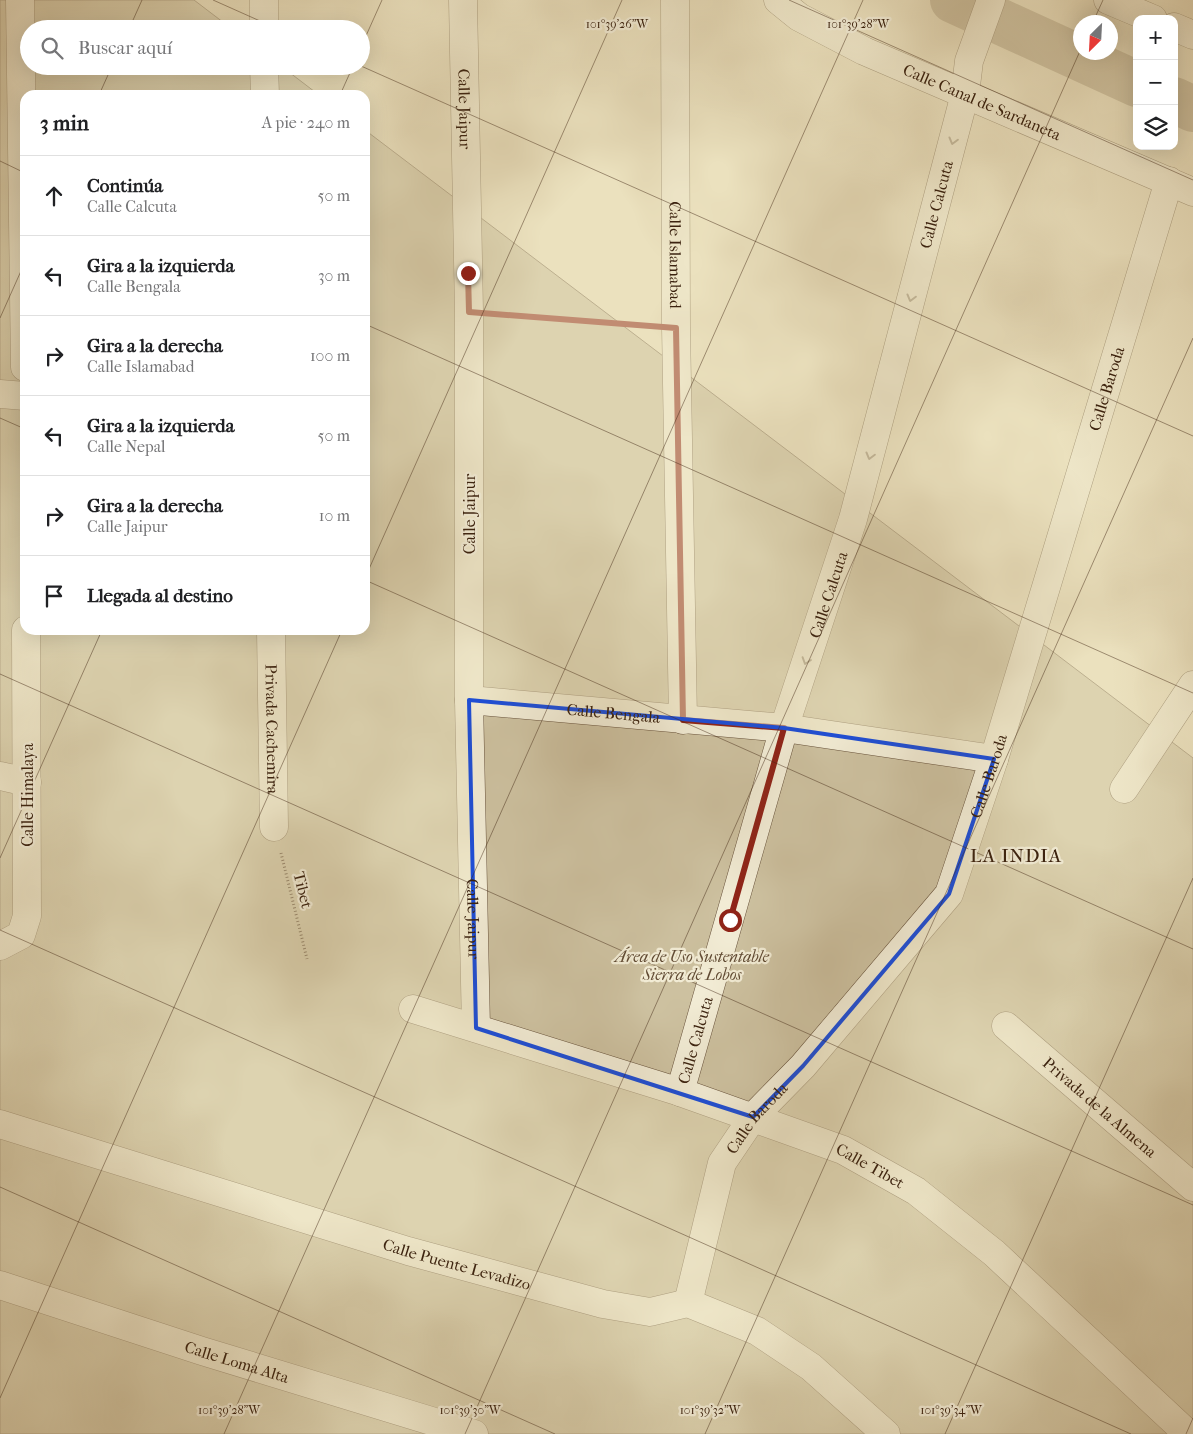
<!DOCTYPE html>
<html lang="es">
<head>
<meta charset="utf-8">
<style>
	:root { --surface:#fff; --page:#f2f2f2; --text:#202124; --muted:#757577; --line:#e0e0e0 }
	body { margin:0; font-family:"IM FELL French Canon",serif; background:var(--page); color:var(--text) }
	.controls { position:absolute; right:15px; top:15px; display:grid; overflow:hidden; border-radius:10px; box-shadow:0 5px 20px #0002 }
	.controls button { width:45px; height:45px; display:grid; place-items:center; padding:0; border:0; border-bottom:1px solid var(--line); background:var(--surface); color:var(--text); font:25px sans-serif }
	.compass { position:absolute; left:1073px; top:15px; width:45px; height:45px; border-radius:50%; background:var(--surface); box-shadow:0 5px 20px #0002; rotate:204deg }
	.stop { position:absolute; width:15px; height:15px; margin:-11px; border:4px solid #8f2418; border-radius:50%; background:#fff }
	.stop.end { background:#8f2418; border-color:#fff; box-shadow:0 1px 5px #0008 }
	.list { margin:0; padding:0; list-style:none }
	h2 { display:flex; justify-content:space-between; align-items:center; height:65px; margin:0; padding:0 20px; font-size:21px }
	h2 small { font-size:16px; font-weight:400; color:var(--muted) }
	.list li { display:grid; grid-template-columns:32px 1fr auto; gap:15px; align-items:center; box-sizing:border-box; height:80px; padding:0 20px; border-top:1px solid var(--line) }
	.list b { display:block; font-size:19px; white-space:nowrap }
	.list p { margin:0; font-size:16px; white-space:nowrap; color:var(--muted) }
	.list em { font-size:16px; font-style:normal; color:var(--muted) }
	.icon { flex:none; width:28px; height:28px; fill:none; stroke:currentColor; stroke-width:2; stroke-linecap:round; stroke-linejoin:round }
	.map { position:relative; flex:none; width:1193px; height:1434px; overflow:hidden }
	.search { position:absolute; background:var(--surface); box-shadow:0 5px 20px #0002; left:20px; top:20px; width:350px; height:55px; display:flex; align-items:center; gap:12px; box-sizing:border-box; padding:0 18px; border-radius:28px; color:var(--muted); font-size:19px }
	.panel { position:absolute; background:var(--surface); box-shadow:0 5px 20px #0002; left:20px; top:90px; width:350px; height:545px; border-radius:15px }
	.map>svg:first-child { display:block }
	.green { fill:#cdc1a0; stroke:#847258 }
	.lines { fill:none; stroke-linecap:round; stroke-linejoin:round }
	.river { stroke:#afa082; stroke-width:46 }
	.minor-casing { stroke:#67523b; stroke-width:29 }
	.path { stroke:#3b220f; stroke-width:3; stroke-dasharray:1 2.5; stroke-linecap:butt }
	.minor { stroke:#f2ecd5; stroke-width:28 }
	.oneway { stroke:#968772 }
	.route { stroke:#8f2418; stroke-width:6 }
	.marked { fill:none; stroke:#1d4ed8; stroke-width:4; stroke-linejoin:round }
	.ticks { fill:none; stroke:#3b220f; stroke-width:1; stroke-opacity:0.45 }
	.labels { text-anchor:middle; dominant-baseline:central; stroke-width:4.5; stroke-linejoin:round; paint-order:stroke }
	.street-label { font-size:16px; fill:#3b220f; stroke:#f2ecd5 }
	.park-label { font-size:16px; font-style:italic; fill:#604a33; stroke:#f2ecd5 }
	.quarter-label { font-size:19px; letter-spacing:1px; fill:#3b220f; stroke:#f2ecd5 }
	.ticks-label { font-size:12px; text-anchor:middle; fill:#3b220f; stroke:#f2ecd5; stroke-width:4.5; stroke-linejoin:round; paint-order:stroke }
</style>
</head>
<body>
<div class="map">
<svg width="1193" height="1434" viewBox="0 0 1193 1434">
	<rect width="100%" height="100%" fill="#ebe1be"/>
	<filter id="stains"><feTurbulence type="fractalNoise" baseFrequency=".004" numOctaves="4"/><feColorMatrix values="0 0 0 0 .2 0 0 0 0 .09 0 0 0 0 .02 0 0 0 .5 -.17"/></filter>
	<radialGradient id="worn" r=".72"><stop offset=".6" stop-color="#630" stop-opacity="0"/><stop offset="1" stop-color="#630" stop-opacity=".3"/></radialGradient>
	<path class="green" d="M 0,0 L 194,0 L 232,29 L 29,29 L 29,66 L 281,66 L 319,95 L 25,95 L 25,630 L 365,630 L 365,130 L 1193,758 L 1193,1434 L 0,1434 Z"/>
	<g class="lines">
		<g class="river">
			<path d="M 953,0 L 1137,84"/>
			<path d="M 1174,100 L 1193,109"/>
		</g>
		<g class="minor-casing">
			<g id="minor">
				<path d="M 20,0 L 25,367"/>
				<path d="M 264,0 L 264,29"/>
				<path id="s1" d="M 463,0 L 469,312 L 469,700 L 476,1028"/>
				<path id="s2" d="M 675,0 L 676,327 L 683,720"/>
				<path id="s3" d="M 778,0 L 799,17 L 864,51 L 1193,192"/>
				<path d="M 1108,0 L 1153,19"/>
				<path d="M 1174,27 L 1193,35"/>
				<path d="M 264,66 L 265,95"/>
				<path d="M 0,394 L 25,396"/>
				<path id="s4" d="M 271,630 L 274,827"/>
				<path id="s5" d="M 469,700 L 784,728 L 994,759"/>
				<path d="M 0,776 L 27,782"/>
				<path d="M 1124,789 L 1193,685"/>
				<path d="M 0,946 L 21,935 L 27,916 L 26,630"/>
				<path id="s6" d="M 413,1009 L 680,1092 L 843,1150 L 916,1191 L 994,1253 L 1188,1434"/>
				<path id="s7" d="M 1006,1026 L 1193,1187"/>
				<path id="s8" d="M 680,1092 L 784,728 L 853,519 L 965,94 L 969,61 L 991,0"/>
				<path id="s9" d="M 0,1124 L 408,1251 L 603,1304 L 650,1312 L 688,1303 L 757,1331 L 811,1367 L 886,1434"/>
				<path id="s10" d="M 0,1285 L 202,1351 L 474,1434"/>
				<path id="s11" d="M 688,1303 L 722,1163 L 753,1117 L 803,1066 L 949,894 L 994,759 L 1169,181"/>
			</g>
		</g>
		<g class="path">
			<path d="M 495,314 L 651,326"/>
			<path d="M 281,853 L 307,959"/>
		</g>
		<use href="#minor" class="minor"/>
	</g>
	<defs><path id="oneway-chevron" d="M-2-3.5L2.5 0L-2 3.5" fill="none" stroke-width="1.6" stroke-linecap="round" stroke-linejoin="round" transform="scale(1.25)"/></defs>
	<g class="oneway">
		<use href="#oneway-chevron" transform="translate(953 141) rotate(105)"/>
		<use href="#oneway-chevron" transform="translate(911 298) rotate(105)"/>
		<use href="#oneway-chevron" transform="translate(870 456) rotate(105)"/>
		<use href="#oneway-chevron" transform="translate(806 661) rotate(108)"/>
	</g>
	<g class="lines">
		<path class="route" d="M 468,273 L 469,312 L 676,328 L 683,720 L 784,728 L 730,920"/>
	</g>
	<path d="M0 0H1193V1434H0ZM 469,700 L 784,728 L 994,759 L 949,894 L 803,1066 L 753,1117 L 476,1028 Z" fill="#ebe1be" fill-opacity=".55" fill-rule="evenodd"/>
	<path class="marked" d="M 469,700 L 784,728 L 994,759 L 949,894 L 803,1066 L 753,1117 L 476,1028 Z"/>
	<path class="ticks" d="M 213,0 L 278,29M 789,0 L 1193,180M 1093,22 L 1103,0M 129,29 L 142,0M 361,47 L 382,0M 361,66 L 1193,436M 99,95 L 112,66M 340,95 L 353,66M 0,161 L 25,173M 0,318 L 25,262M 365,324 L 1193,693M 0,418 L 25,429M 365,578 L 622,0M 365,580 L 1193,949M 0,674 L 1193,1205M 0,858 L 102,630M 0,930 L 1131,1434M 0,1187 L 555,1434M 0,1398 L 342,630M 224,1434 L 863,0M 465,1434 L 1080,51M 705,1434 L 1193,338M 945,1434 L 1193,878M 1186,1434 L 1193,1418"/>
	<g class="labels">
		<g class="street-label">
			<text stroke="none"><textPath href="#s3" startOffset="229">Calle Canal de Sardaneta</textPath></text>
			<text stroke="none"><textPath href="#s1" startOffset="109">Calle Jaipur</textPath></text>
			<text stroke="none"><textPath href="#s8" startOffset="924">Calle Calcuta</textPath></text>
			<text stroke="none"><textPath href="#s2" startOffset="255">Calle Islamabad</textPath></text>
			<text stroke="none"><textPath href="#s11" startOffset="1026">Calle Baroda</textPath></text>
			<text transform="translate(469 514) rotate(-90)">Calle Jaipur</text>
			<text stroke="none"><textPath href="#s8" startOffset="519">Calle Calcuta</textPath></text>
			<text stroke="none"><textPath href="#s5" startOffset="145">Calle Bengala</textPath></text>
			<text stroke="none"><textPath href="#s4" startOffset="99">Privada Cachemira</textPath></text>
			<text stroke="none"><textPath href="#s11" startOffset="621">Calle Baroda</textPath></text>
			<text transform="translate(27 795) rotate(-90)">Calle Himalaya</text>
			<text transform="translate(303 890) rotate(76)">Tibet</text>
			<text stroke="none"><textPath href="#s1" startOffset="919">Calle Jaipur</textPath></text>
			<text stroke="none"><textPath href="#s8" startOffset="54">Calle Calcuta</textPath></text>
			<text stroke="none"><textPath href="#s7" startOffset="124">Privada de la Almena</textPath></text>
			<text stroke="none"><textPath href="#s11" startOffset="201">Calle Baroda</textPath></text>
			<text stroke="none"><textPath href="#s6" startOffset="484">Calle Tibet</textPath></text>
			<text stroke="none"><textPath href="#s9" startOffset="478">Calle Puente Levadizo</textPath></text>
			<text stroke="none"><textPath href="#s10" startOffset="249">Calle Loma Alta</textPath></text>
		</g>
		<g class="park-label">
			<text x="692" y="956">Área de Uso Sustentable<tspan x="692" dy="18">Sierra de Lobos</tspan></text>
		</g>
		<g class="quarter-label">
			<text x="1016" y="856">LA INDIA</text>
		</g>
	</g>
	<g class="ticks-label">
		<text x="617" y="28">101°39'26"W</text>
		<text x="858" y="28">101°39'28"W</text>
		<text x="229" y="1414">101°39'28"W</text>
		<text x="470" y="1414">101°39'30"W</text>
		<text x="710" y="1414">101°39'32"W</text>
		<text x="951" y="1414">101°39'34"W</text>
	</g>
	<rect width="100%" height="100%" filter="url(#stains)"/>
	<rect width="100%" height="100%" fill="url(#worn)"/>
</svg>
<div class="controls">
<button>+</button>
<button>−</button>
<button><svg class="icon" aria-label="layers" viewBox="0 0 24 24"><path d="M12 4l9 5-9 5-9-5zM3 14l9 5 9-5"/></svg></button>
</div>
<svg class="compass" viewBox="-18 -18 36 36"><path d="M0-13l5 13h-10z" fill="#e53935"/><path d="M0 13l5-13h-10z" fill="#757577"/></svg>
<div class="stop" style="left:730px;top:920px"></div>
<div class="stop end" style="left:468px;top:273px"></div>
<div class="search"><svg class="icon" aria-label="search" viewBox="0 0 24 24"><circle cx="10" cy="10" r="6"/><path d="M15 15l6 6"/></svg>Buscar aquí</div>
<section class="panel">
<h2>3 min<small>A pie · 240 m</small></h2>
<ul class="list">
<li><svg class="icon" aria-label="ahead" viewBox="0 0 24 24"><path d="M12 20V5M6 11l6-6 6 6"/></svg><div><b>Continúa</b><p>Calle Calcuta</p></div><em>50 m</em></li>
<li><svg class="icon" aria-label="left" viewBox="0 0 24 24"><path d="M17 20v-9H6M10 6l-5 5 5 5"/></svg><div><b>Gira a la izquierda</b><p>Calle Bengala</p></div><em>30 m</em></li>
<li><svg class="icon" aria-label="right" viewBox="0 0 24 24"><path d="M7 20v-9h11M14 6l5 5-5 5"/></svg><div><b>Gira a la derecha</b><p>Calle Islamabad</p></div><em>100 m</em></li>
<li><svg class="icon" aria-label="left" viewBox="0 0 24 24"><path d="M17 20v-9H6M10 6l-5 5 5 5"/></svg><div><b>Gira a la izquierda</b><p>Calle Nepal</p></div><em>50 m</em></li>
<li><svg class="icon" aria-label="right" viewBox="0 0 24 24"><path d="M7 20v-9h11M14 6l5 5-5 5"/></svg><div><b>Gira a la derecha</b><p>Calle Jaipur</p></div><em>10 m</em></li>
<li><svg class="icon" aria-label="arrive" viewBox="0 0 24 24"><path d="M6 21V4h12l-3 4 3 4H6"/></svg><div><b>Llegada al destino</b></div></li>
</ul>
</section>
</div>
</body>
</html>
